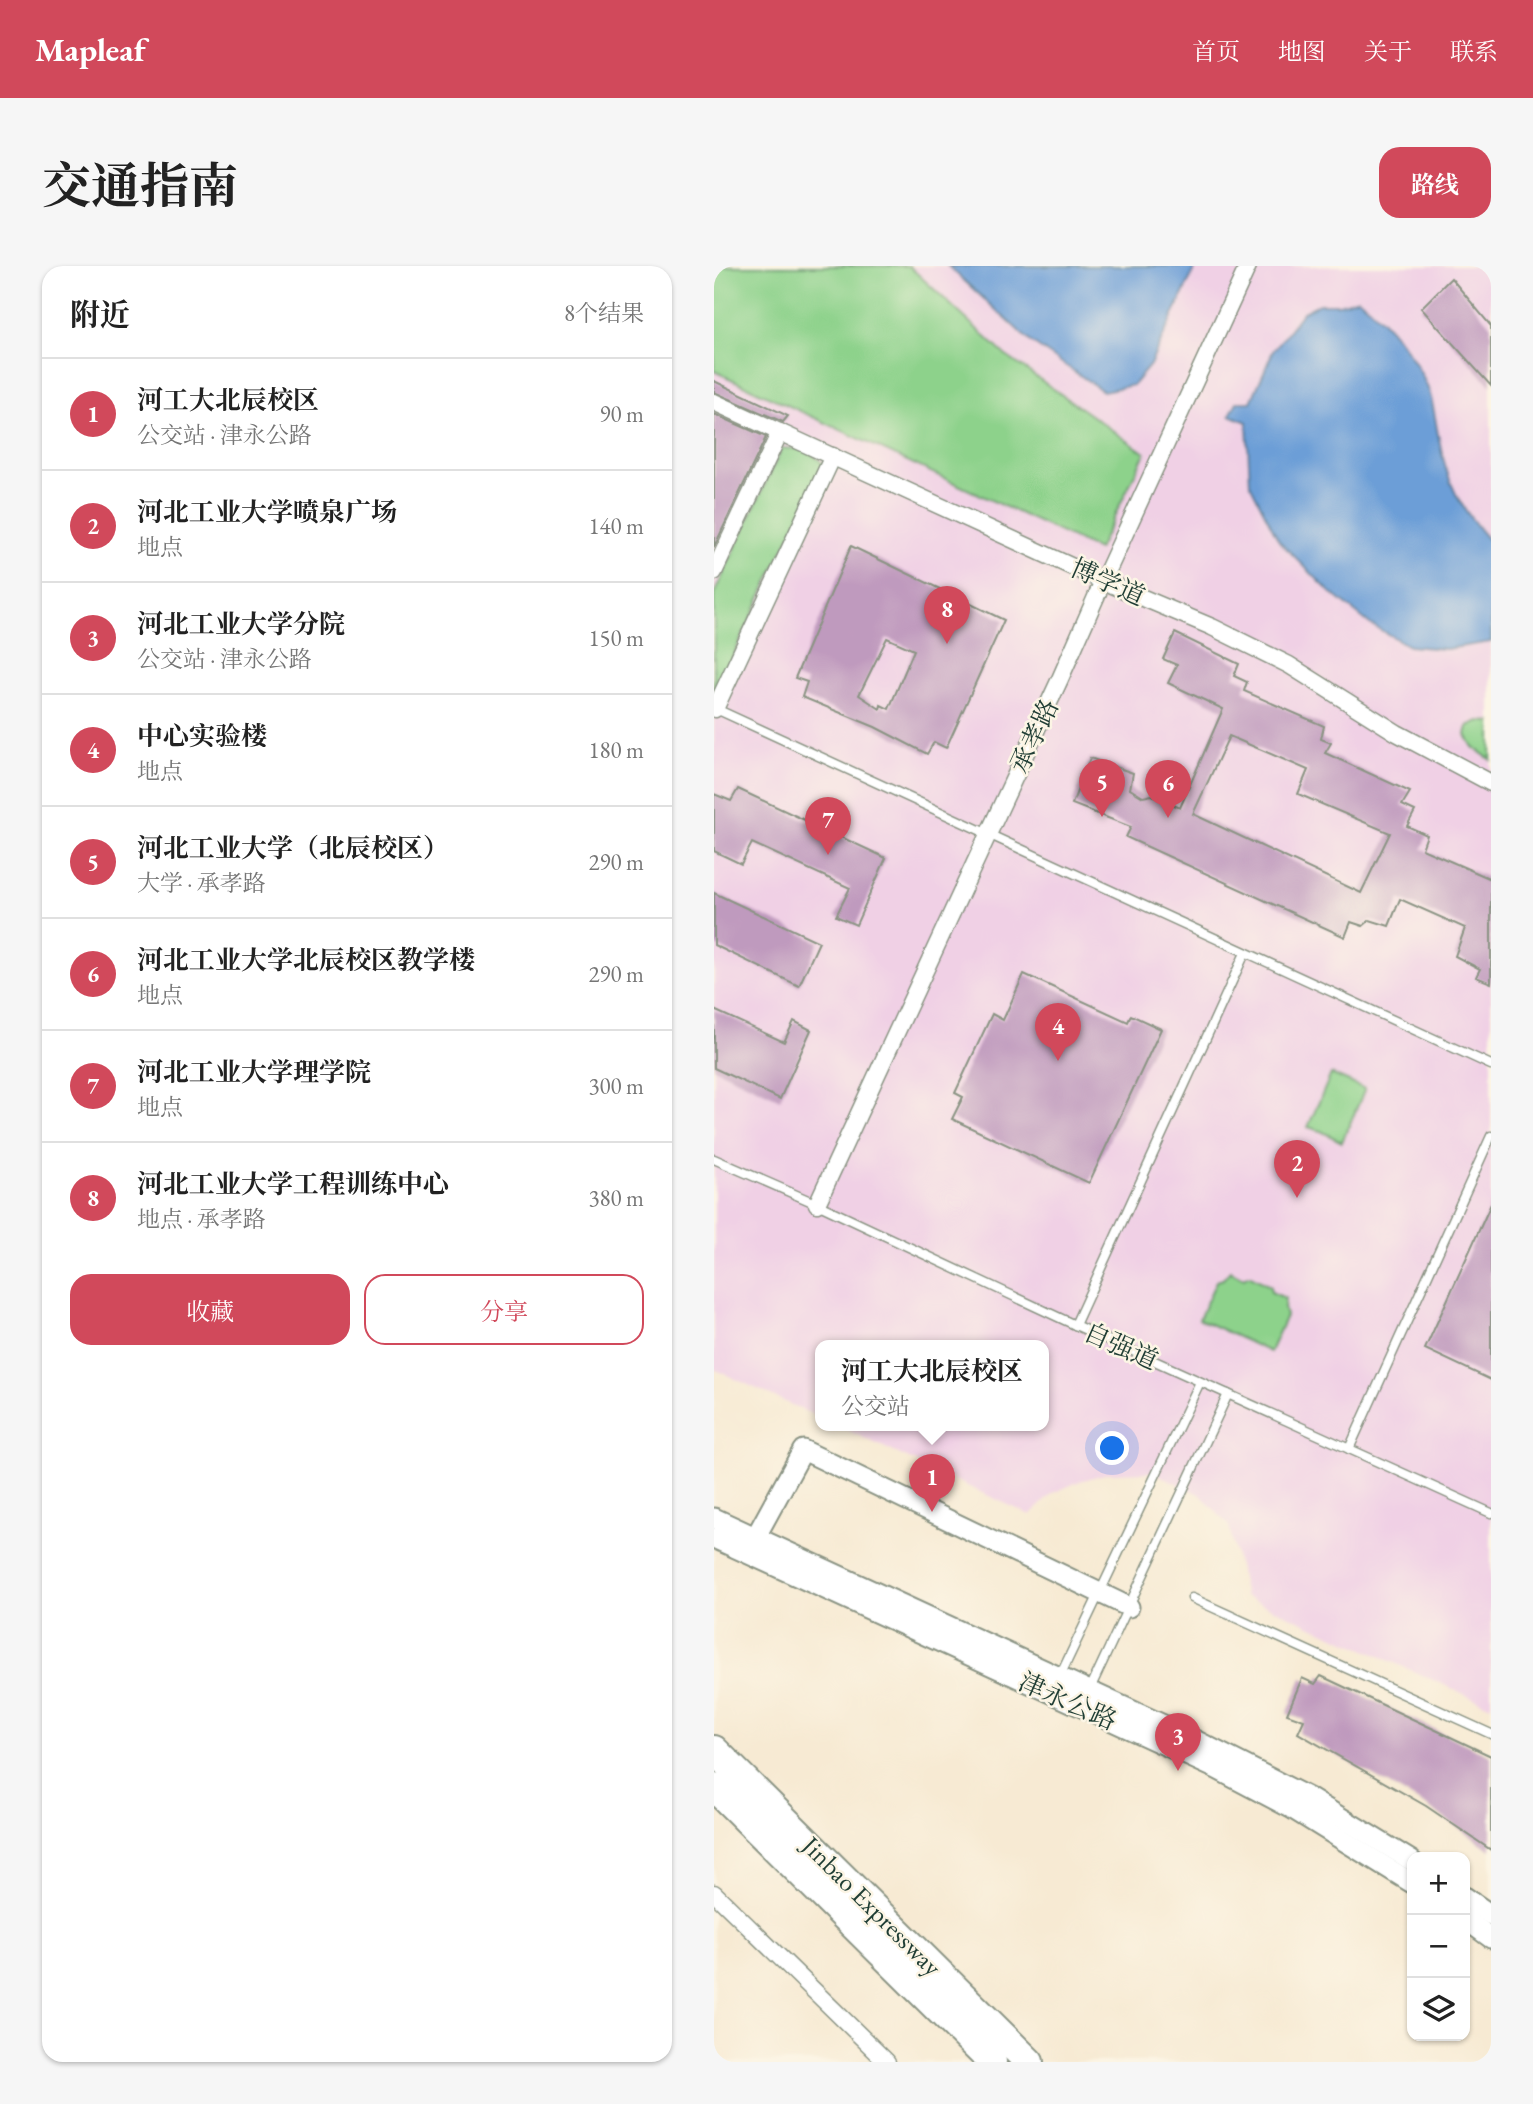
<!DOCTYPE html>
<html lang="zh">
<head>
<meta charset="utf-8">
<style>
	:root { --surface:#fff; --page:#f6f6f6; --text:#222; --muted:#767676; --line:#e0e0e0; --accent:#d1495b }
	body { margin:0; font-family:"EB Garamond","Noto Serif SC",serif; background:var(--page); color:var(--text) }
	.controls { position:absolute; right:21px; bottom:21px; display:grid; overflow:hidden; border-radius:14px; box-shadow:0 2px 5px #0004 }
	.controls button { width:63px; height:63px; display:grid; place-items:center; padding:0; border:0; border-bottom:2px solid var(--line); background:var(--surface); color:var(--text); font:35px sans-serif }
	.you { position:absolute; left:399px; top:1183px; width:24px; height:24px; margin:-18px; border:5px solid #fff; border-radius:50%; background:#1a73e8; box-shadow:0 0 0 10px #1a73e833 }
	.badge { display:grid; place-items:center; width:46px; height:46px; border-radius:50%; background:var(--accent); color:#fff; font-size:23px; font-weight:700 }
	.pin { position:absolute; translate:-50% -58px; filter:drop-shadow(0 2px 4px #0008) }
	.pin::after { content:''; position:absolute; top:37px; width:24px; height:21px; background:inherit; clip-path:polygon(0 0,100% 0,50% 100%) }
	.popup { position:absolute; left:101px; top:1074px; width:234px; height:91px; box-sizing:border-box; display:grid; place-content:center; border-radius:14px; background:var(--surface); filter:drop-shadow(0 2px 5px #0005); font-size:23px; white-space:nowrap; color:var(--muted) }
	.popup b { font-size:26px; color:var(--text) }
	.popup::after { content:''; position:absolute; left:50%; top:100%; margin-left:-14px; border:14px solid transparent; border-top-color:var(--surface) }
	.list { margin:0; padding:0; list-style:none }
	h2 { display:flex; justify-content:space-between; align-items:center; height:91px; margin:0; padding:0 28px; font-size:30px }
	h2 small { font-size:23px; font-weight:400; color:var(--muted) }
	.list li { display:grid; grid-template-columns:46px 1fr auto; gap:21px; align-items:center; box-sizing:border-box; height:112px; padding:0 28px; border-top:2px solid var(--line) }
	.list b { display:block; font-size:26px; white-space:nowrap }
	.list p { margin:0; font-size:23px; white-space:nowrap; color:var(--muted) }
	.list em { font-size:23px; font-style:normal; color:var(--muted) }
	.actions { display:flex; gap:14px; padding:21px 28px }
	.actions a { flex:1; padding:16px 0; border:2px solid var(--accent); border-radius:21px; text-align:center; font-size:24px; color:var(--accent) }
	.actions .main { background:var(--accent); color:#fff }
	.icon { flex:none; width:38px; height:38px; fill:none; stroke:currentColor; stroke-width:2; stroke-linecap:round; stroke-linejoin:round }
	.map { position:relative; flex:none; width:777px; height:1796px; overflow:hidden; border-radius:21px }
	header { display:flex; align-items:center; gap:42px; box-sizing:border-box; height:98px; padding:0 35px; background:var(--accent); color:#fff }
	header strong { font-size:33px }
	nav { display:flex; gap:38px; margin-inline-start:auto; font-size:24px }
	.intro { display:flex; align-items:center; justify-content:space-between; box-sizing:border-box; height:168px; padding:0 42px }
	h1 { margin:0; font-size:49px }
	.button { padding:18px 32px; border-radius:21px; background:var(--accent); color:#fff; font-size:24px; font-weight:700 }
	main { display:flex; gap:42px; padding:0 42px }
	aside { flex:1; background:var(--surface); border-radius:21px; box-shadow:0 2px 5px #0004 }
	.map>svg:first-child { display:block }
	.built { fill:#f0d0e5 }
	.green { fill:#8dd28b; stroke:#568860; stroke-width:2 }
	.water { fill:#6c9ed7; stroke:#466e86; stroke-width:2 }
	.building { fill:#bf9abe; fill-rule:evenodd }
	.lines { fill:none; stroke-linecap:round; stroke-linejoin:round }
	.service-casing { stroke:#8b9484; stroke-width:11 }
	.minor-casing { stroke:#8b9484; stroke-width:19 }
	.tertiary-casing { stroke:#8b9484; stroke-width:23 }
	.motorway-casing { stroke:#8b9484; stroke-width:32 }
	.service { stroke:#fff; stroke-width:8 }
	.minor { stroke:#fff; stroke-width:16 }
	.tertiary { stroke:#fff; stroke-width:19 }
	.motorway { stroke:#fff; stroke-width:28 }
	.labels { text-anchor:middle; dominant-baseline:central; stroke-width:5; stroke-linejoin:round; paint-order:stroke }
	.street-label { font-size:26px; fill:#1f3d34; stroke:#fcf5e5 }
</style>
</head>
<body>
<header>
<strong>Mapleaf</strong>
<nav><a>首页</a><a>地图</a><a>关于</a><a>联系</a></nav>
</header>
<div class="intro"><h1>交通指南</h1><a class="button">路线</a></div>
<main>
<aside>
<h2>附近<small>8个结果</small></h2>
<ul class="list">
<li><span class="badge">1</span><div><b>河工大北辰校区</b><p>公交站 · 津永公路</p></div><em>90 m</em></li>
<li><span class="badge">2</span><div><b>河北工业大学喷泉广场</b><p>地点</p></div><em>140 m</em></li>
<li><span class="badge">3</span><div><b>河北工业大学分院</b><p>公交站 · 津永公路</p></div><em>150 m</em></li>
<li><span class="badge">4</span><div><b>中心实验楼</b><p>地点</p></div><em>180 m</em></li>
<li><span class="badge">5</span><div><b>河北工业大学（北辰校区）</b><p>大学 · 承孝路</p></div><em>290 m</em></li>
<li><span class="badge">6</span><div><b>河北工业大学北辰校区教学楼</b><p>地点</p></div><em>290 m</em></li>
<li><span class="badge">7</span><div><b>河北工业大学理学院</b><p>地点</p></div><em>300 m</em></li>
<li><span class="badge">8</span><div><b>河北工业大学工程训练中心</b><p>地点 · 承孝路</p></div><em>380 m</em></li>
</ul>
<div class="actions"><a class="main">收藏</a><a>分享</a></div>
</aside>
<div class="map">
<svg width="777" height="1796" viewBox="0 0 777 1796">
	<rect width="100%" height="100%" fill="#fcf5e5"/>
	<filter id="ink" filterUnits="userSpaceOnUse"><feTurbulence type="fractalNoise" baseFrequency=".0143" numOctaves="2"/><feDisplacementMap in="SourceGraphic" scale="14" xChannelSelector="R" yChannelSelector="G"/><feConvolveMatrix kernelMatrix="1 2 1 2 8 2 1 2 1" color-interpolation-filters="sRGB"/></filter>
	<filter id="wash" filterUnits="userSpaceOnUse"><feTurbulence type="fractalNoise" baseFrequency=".00686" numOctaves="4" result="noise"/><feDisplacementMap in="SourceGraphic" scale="28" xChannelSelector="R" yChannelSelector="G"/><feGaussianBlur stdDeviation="1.57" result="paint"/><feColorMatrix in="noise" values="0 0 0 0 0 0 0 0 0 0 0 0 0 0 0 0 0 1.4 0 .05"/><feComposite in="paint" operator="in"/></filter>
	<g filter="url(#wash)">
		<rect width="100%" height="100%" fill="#f7ead3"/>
		<path class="built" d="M 0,0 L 777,0 L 777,1440 L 531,1330 L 515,1260 L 487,1229 L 439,1206 L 394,1207 L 366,1215 L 339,1227 L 316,1249 L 124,1160 L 330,1160 L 330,1080 L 106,1080 L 106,1152 L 0,1103 Z"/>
		<g class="green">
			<path d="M 0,0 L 195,0 L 291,89 L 431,187 L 384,284 L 0,105 Z"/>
			<path d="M 68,182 L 92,183 L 110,198 L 0,430 L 0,328 Z"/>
			<path d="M 765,455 L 777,456 L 777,494 L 759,481 L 752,469 L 754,460 Z"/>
			<path d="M 617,808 L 651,823 L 628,876 L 607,865 L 594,861 Z"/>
			<path d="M 516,1005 L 529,1012 L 535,1009 L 556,1020 L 557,1026 L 571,1032 L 570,1042 L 572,1050 L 556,1086 L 485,1053 L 502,1015 L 509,1013 Z"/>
		</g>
		<g class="water">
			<path d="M 234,0 L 482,0 L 436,99 L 419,119 L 389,125 L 317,76 Z"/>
			<path d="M 644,32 C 674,57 697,84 713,120 C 720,135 721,156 725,173 C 733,219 747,243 777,277 L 777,376 L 732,383 L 695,380 L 656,358 L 614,324 L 565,275 L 536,218 L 533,156 L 516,149 L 523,136 L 537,136 L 559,85 L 589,46 L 605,38 L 625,38 Z"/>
		</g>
		<g id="blocks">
			<g class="building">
				<path d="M 737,12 L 777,60 L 777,120 L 707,42 Z"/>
				<path d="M 0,115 L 74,150 L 69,156 L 0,126 Z"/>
				<path d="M 0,148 L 52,171 L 0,281 Z"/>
				<path d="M 137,280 L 290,354 L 232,482 L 220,476 L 213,488 L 161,461 L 88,431 L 93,416 L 81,412 ZM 173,372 L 200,384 L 175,443 L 167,439 L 166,443 L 145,429 Z"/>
				<path d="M 461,367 L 525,398 L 520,410 L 533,416 L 530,425 L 610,460 L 607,473 L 617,477 L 611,487 L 696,526 L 688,539 L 701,545 L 693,560 L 713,569 L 708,583 L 777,613 L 777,717 L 762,711 L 766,703 L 741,690 L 751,662 L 686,633 L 675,660 L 656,654 L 649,660 L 637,656 L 631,671 L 412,571 L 417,561 L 358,538 L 376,492 L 419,507 L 416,523 L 429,531 L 438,529 L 466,542 L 509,443 L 454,417 L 463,399 L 449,393 ZM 515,470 L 594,504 L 584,528 L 676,567 L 647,627 L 479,548 Z"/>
				<path d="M 24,523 L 172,592 L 142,659 L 122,650 L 136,622 L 38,577 L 27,598 L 0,585 L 0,528 L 17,535 Z"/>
				<path d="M 0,627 L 105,676 L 85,720 L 0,679 Z"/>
				<path d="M 310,708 L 414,756 L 417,749 L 447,763 L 375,917 L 238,853 L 249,831 L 241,827 L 278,748 L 289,754 Z"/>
				<path d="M 0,744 L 70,776 L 80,755 L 97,764 L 66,833 L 0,802 Z"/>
				<path d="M 777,938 L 777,1114 L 711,1083 Z"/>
				<path d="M 607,1410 L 777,1490 L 777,1584 L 712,1540 L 584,1467 L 590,1454 L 573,1448 L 588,1412 L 601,1418 Z"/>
			</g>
		</g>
	</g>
	<g filter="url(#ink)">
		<use href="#blocks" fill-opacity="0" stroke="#8b9484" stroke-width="2"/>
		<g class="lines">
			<g class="service-casing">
				<g id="service">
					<path d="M 0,442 L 777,799"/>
					<path d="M 0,893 L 103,938 L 361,1059 L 777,1247"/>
					<path d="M 361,1059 L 531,687"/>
					<path d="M 635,1183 L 777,870"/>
					<path d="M 478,1332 L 777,1468"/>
					<path d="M 346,1410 L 486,1116"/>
					<path d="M 375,1425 L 514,1128"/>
				</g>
			</g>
			<g class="minor-casing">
				<g id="minor">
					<path d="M 0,136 L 389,315 L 498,361 L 575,399 L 683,467 L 777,517"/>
					<path d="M 0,306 L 66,166"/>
					<path d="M 1,443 L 119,190"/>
					<path d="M 103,938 L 346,413 L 389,315 L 534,0"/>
					<path d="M 0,1627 L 173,1796"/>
				</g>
			</g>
			<g class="tertiary-casing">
				<g id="tertiary">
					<path d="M 0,1252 L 471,1469 L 595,1532 L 698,1595"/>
					<path d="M 0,1272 L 503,1503 L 577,1542 L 698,1617"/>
					<path d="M 41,1272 L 89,1184 L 415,1341"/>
					<path d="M 751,1631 L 777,1649"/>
					<path d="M 751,1653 L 777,1672"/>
				</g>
			</g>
			<g class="motorway-casing">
				<g id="motorway">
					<path d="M 0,1484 L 315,1796"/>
					<path d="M 0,1521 L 278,1796"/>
				</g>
			</g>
			<use href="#service" class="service"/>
			<use href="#minor" class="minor"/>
			<use href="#tertiary" class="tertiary"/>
			<use href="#motorway" class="motorway"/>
		</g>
	</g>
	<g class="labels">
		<g class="street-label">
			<text transform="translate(394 316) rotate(24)">博学道</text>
			<text transform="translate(320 470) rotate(-65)">承孝路</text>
			<text transform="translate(407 1080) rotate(24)">自强道</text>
			<text transform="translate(354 1435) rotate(24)">津永公路</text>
			<text transform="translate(158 1640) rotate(45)">Jinbao Expressway</text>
		</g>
	</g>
</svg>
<div class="controls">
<button>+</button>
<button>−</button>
<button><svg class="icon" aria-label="layers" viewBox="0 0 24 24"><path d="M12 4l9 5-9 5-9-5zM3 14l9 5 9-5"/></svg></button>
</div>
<div class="you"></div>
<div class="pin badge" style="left:218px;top:1246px">1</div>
<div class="popup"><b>河工大北辰校区</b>公交站</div>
<div class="pin badge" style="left:583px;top:932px">2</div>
<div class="pin badge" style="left:464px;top:1505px">3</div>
<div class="pin badge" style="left:344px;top:795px">4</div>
<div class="pin badge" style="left:388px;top:551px">5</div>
<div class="pin badge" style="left:454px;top:552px">6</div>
<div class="pin badge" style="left:114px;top:589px">7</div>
<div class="pin badge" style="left:233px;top:378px">8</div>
</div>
</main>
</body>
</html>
